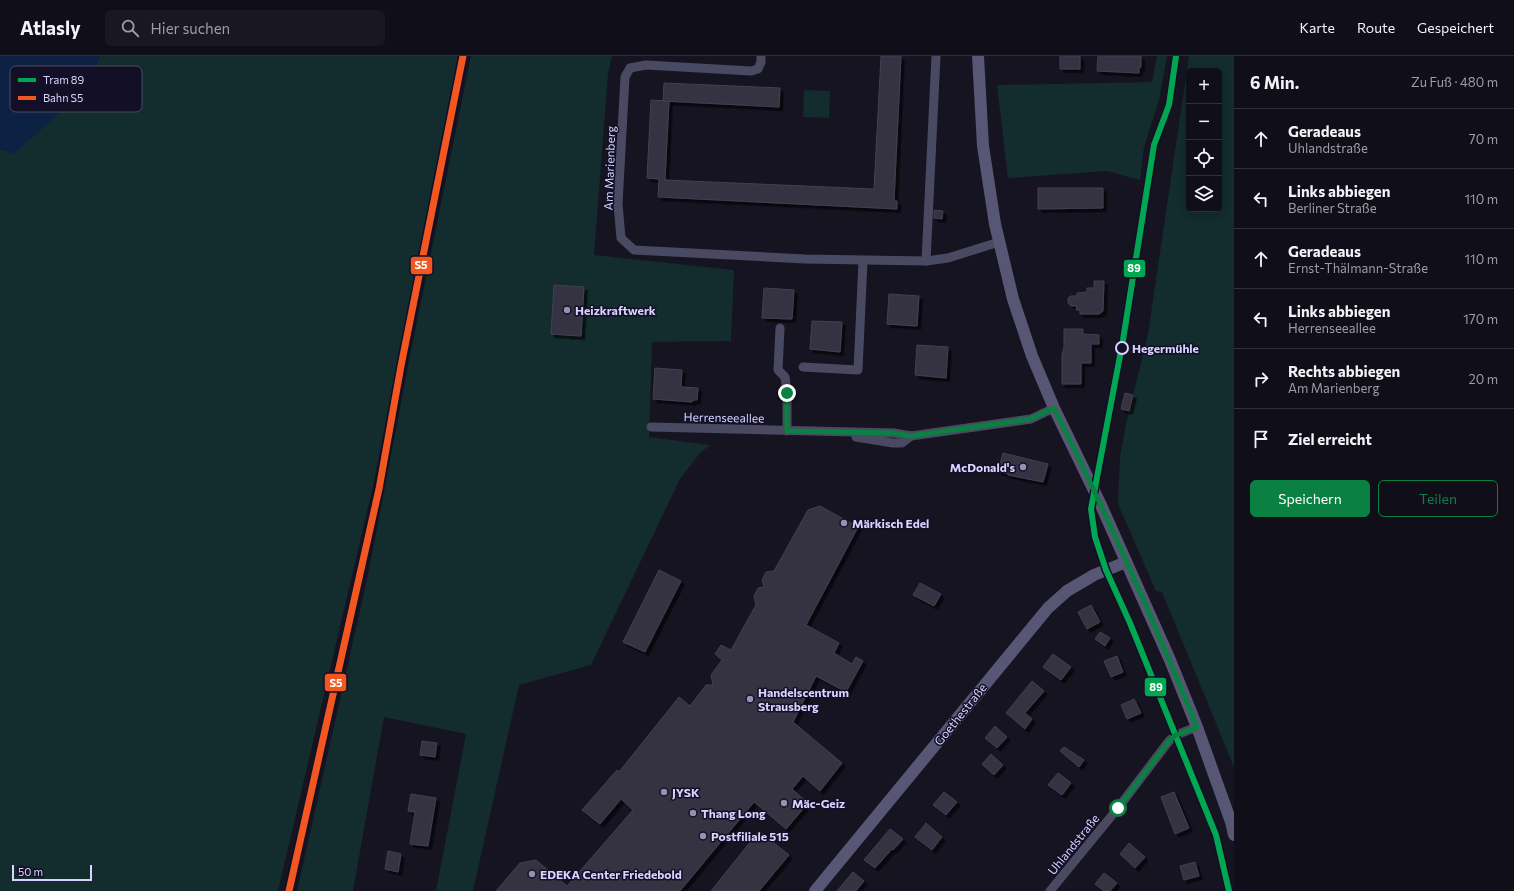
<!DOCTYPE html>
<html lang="de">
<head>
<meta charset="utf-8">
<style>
	:root { --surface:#100f19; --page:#191822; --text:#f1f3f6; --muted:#9c9ca2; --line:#302f38; --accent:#0b8043 }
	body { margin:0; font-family:Commissioner,sans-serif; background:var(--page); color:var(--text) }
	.controls { position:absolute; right:12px; top:12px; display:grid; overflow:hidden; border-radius:6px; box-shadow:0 2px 10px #0003 }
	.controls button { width:36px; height:36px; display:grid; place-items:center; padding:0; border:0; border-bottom:1px solid var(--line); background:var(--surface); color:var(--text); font:20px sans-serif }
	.scale { position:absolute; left:12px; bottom:10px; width:80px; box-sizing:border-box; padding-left:4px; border:2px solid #d9d4ff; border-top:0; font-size:11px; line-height:14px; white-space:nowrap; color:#d9d4ff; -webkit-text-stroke:3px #130f26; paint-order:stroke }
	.stop { position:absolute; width:12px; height:12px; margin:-9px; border:3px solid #0b8043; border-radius:50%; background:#fff }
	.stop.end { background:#0b8043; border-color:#fff; box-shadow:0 1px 4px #0008 }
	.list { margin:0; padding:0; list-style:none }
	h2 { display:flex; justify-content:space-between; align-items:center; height:52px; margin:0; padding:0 16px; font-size:17px }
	h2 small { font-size:13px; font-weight:400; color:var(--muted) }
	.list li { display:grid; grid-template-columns:26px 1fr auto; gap:12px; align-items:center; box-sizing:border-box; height:60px; padding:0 16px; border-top:1px solid var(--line) }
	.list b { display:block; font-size:15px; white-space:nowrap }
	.list p { margin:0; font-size:13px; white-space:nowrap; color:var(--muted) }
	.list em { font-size:13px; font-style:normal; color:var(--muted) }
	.actions { display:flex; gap:8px; padding:12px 16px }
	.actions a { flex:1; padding:9px 0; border:1px solid var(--accent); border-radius:6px; text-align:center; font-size:14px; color:var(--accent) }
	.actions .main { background:var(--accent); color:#fff }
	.icon { flex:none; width:22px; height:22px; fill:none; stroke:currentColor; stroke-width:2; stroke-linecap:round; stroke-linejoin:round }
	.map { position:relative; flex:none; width:1234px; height:835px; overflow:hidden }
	header { display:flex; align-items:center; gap:24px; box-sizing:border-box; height:56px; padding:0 20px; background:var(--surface); border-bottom:1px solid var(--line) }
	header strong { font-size:19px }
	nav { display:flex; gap:22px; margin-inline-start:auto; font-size:14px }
	.search { width:280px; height:36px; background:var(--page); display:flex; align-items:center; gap:10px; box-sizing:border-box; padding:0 14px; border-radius:6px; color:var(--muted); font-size:15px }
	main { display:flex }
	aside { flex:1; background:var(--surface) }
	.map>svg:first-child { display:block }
	.green { fill:#132c2d; fill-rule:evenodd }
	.water { fill:#0d2144 }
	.building { fill:#343243; stroke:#433f54; filter:url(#shadow) }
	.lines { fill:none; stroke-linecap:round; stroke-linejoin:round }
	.street { stroke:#4a4962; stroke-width:9 }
	.secondary { stroke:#575674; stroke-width:12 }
	.rail-1-casing { stroke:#130f26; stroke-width:10 }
	.rail-1 { stroke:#f25721; stroke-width:7 }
	.tram-1-casing { stroke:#130f26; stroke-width:9 }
	.tram-1 { stroke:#00a651; stroke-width:6 }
	.route { stroke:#0b8043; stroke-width:5 }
	.poi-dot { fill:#9591b1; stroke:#130f26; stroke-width:1.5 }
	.stop-dot { fill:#130f26; stroke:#d9d4ff; stroke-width:2 }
	.labels { text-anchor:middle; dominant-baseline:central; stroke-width:3; stroke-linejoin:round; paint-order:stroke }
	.street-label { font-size:12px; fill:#d9d4ff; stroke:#130f26 }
	.poi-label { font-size:12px; font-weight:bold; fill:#d9d4ff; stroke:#130f26; text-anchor:start }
	.stop-label { font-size:12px; font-weight:bold; fill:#d9d4ff; stroke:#130f26; text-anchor:start }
	.key { fill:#130f26; stroke:#4e4a67; stroke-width:1 }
	.key-label { font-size:11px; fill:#d9d4ff }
	.line-badge { stroke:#130f26; stroke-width:1.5 }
	.badge-label { font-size:11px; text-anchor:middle; font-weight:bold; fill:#fff }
</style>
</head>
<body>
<header>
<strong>Atlasly</strong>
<div class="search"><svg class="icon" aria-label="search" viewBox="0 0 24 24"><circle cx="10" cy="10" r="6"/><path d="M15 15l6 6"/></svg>Hier suchen</div>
<nav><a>Karte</a><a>Route</a><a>Gespeichert</a></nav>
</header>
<main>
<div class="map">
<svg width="1234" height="835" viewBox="0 0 1234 835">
	<defs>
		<filter id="shadow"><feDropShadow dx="3.5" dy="3.5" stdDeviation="0" flood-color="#0009"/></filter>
	</defs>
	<rect width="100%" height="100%" fill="#161421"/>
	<g class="green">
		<path d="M 100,0 L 458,0 L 373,430 L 278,835 L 0,835 L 0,93 L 14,97 L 89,23 Z"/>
		<path d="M 471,0 L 612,0 L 608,18 L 594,199 L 734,214 L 731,285 L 652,286 L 649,381 L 710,389 L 700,397 L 680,423 L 591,609 L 519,629 L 473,835 L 436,835 L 466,678 L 384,661 L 353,835 L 297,835 L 369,514 L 408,310 Z"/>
		<path d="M 1157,0 L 1167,0 L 1159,44 L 1144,91 L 1140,124 L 1107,115 L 1008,122 L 997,29 L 1152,26 Z"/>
		<path d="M 1189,0 L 1234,0 L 1234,711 L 1162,536 L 1156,535 L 1118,448 L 1120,401 L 1126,368 L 1148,278 ZM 1189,15 L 1219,15 L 1219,153 L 1189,153 Z"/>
		<path d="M 804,34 L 830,35 L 829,62 L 803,61 Z"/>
	</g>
	<path class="water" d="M 0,0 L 100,0 L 89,23 L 52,64 L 14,97 L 0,93 Z"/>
	<g class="building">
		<path d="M 881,0 L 901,0 L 894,145 L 897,145 L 897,153 L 658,141 L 659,123 L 647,122 L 651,44 L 669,45 L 665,124 L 874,133 Z"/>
		<rect x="1060" y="0" width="20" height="13"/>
		<path d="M 1098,0 L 1141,0 L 1141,11 L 1139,12 L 1139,17 L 1097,15 Z"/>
		<path d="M 664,27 L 780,32 L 779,51 L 663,45 Z"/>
		<path d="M 1038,132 L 1103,132 L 1103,152 L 1038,153 Z"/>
		<path d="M 934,154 L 943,155 L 942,163 L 934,162 Z"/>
		<path d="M 1094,225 L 1104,225 L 1103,255 L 1099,258 L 1080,258 L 1080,254 L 1076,254 L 1077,250 L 1071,250 L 1068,247 L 1068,242 L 1071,240 L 1077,240 L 1077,237 L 1087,236 L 1087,232 L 1094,232 Z"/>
		<path d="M 554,229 L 584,231 L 581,280 L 551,278 Z"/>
		<path d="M 764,232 L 794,234 L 792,263 L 762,262 Z"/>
		<path d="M 889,238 L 919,240 L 917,270 L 887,268 Z"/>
		<path d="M 812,265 L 842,266 L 840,296 L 810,293 Z"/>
		<path d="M 1064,273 L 1083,273 L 1083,278 L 1099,279 L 1099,288 L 1091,288 L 1091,307 L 1081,307 L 1081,328 L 1062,328 L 1062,299 L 1064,291 Z"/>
		<path d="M 917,289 L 948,291 L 946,322 L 915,319 Z"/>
		<path d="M 655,312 L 682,314 L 681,331 L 698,332 L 697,344 L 693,344 L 692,346 L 653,343 Z"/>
		<path d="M 1125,337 L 1133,339 L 1129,355 L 1121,353 Z"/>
		<path d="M 1003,397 L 1048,408 L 1043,426 L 1008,419 L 1008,418 L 998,415 Z"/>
		<path d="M 820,450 L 858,471 L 806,569 L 839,587 L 834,597 L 852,608 L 856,601 L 863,605 L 846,636 L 816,620 L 793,666 L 842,707 L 820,735 L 803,720 L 792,733 L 808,747 L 786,773 L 754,746 L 680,835 L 496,835 L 520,807 L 536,804 L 567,830 L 633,754 L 621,743 L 600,768 L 582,754 L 617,714 L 619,716 L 679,641 L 690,650 L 706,629 L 713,629 L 711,619 L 722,604 L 715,598 L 721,589 L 731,594 L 756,549 L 754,540 L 758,532 L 764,531 L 762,524 L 766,516 L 774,515 L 808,454 Z"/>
		<path d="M 659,514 L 681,525 L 645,596 L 623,586 Z"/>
		<path d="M 920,527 L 941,538 L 934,550 L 913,539 Z"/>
		<path d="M 1091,549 L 1100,566 L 1087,573 L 1078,556 Z"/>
		<path d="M 1100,576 L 1110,582 L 1105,590 L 1095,583 Z"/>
		<path d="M 1053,598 L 1071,611 L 1061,624 L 1043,611 Z"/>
		<path d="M 1117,600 L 1123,616 L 1111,621 L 1104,605 Z"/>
		<path d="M 1032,625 L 1044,635 L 1025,657 L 1032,663 L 1025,673 L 1006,657 Z"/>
		<path d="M 1134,643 L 1141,657 L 1127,663 L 1121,649 Z"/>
		<path d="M 995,670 L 1007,681 L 997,692 L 985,682 Z"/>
		<path d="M 422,685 L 437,687 L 435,701 L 420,699 Z"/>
		<path d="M 1064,691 L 1084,704 L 1079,711 L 1060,695 Z"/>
		<path d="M 991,698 L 1003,709 L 994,719 L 982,708 Z"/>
		<path d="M 1058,717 L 1071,727 L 1062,739 L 1048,729 Z"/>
		<path d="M 944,736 L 957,746 L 946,759 L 933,749 Z"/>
		<path d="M 1174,736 L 1189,772 L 1175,778 L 1161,741 Z"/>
		<path d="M 411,738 L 436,742 L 428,790 L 410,788 L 415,756 L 408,755 Z"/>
		<path d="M 926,767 L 942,781 L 932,794 L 915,781 Z"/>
		<path d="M 890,773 L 903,783 L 893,794 L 892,793 L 875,812 L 864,804 Z"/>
		<path d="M 759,775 L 789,799 L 759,835 L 711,835 Z"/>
		<path d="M 1129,787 L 1145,801 L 1135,812 L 1120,798 Z"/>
		<path d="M 388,795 L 401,798 L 398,816 L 385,813 Z"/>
		<path d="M 1195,806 L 1199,820 L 1184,824 L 1180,810 Z"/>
		<path d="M 853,816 L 864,825 L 856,835 L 837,835 Z"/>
		<path d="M 1104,817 L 1117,827 L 1110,835 L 1104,835 L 1095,828 Z"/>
	</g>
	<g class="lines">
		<g class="street">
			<path d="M 761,0 L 761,6 L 758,13 L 751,15 L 646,9 L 630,12 L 625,21 L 618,148 L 621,182 L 634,194 L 805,203 L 926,205 L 948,202 L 999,186"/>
			<path d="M 926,205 L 936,0"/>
			<path d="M 780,272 L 778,314 L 785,321 L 787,337 L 787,375"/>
			<path d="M 803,311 L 858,314 L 863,205"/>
			<path d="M 651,371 L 894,377 L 911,380 L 1031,363 L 1054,352"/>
			<path d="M 856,381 L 893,387 L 902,387 L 911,380"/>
			<path d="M 1050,835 L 1118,752 L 1169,685 L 1176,679 L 1197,671"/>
		</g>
		<g class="secondary">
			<path d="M 978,0 L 983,90 L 995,168 L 1013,243 L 1032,300 L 1054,352 L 1100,447 L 1170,604 L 1197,671 L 1231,766 L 1234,779"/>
			<path d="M 815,835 L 1048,552 L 1067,535 L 1094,519 L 1126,506"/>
		</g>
		<g class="rail-1-casing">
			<path id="rail-1" d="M 289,835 L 379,433 L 401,310 L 463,0"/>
		</g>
		<use href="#rail-1" class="rail-1"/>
		<g class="tram-1-casing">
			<path id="tram-1" d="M 1176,0 L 1169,49 L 1154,89 L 1123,284 L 1091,453 L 1095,481 L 1106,514 L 1130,567 L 1216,779 L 1229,835"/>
		</g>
		<use href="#tram-1" class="tram-1"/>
	</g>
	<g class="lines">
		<path class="route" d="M 787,337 L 787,375 L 894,377 L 911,380 L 1030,363 L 1054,352 C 1106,456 1153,563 1197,671 L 1176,679 L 1169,685 L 1118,752"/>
	</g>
	<g class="poi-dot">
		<circle cx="567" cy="254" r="4"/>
		<circle cx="1023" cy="411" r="4"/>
		<circle cx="844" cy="467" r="4"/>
		<circle cx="750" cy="643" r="4"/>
		<circle cx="664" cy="736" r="4"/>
		<circle cx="784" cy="747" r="4"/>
		<circle cx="693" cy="757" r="4"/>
		<circle cx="703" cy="780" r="4"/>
		<circle cx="532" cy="818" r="4"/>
	</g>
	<circle class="stop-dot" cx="1122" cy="292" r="6"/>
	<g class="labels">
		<g class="street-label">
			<text transform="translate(609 112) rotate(-88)">Am Marienberg</text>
			<text transform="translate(724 361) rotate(1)">Herrenseeallee</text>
			<text transform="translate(960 658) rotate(-51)">Goethestraße</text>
			<text transform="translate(1073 788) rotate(-51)">Uhlandstraße</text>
		</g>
		<g class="poi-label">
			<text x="575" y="254">Heizkraftwerk</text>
			<text x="1015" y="411" text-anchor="end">McDonald's</text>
			<text x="852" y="467">Märkisch Edel</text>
			<text x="758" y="636">Handelscentrum<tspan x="758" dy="14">Strausberg</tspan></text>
			<text x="672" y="736">JYSK</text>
			<text x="792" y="747">Mäc-Geiz</text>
			<text x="701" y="757">Thang Long</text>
			<text x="711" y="780">Postfiliale 515</text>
			<text x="540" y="818">EDEKA Center Friedebold</text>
		</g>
		<g class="stop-label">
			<text x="1132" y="292">Hegermühle</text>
		</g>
	</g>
	<rect x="10" y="10" width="132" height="46" rx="6" class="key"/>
	<rect x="18" y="22" width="18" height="4" fill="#00a651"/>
	<rect x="18" y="40" width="18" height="4" fill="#f25721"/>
	<g class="key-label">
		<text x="43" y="28">Tram 89</text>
		<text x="43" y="46">Bahn S5</text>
	</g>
	<g class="line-badge">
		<rect x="410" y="200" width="23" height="19" rx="4" fill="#f25721"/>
		<rect x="1123" y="203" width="23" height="19" rx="4" fill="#00a651"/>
		<rect x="324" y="617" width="23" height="19" rx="4" fill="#f25721"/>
		<rect x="1144" y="621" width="23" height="20" rx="4" fill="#00a651"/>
	</g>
	<g class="badge-label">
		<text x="421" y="213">S5</text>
		<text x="1134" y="216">89</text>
		<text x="336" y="631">S5</text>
		<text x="1156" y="635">89</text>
	</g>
</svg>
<div class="controls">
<button>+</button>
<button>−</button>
<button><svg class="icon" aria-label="locate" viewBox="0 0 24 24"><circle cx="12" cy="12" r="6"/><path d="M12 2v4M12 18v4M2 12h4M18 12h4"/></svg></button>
<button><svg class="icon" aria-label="layers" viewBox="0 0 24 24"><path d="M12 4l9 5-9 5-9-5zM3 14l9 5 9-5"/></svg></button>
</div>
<div class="scale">50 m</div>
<div class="stop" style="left:1118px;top:752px"></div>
<div class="stop end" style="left:787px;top:337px"></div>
</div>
<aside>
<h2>6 Min.<small>Zu Fuß · 480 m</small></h2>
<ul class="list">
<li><svg class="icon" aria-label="ahead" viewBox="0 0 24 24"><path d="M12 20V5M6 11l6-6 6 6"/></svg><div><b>Geradeaus</b><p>Uhlandstraße</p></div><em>70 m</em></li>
<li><svg class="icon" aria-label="left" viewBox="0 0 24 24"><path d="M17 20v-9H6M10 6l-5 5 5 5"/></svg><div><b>Links abbiegen</b><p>Berliner Straße</p></div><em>110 m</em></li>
<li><svg class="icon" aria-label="ahead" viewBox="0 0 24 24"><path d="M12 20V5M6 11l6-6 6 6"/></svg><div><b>Geradeaus</b><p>Ernst-Thälmann-Straße</p></div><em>110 m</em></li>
<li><svg class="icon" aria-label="left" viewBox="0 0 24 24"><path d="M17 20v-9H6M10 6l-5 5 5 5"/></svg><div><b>Links abbiegen</b><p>Herrenseeallee</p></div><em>170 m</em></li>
<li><svg class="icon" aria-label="right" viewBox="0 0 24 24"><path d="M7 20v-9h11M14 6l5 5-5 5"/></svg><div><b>Rechts abbiegen</b><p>Am Marienberg</p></div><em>20 m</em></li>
<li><svg class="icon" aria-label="arrive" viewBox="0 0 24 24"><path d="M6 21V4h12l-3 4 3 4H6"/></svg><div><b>Ziel erreicht</b></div></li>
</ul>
<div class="actions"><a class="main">Speichern</a><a>Teilen</a></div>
</aside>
</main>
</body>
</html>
